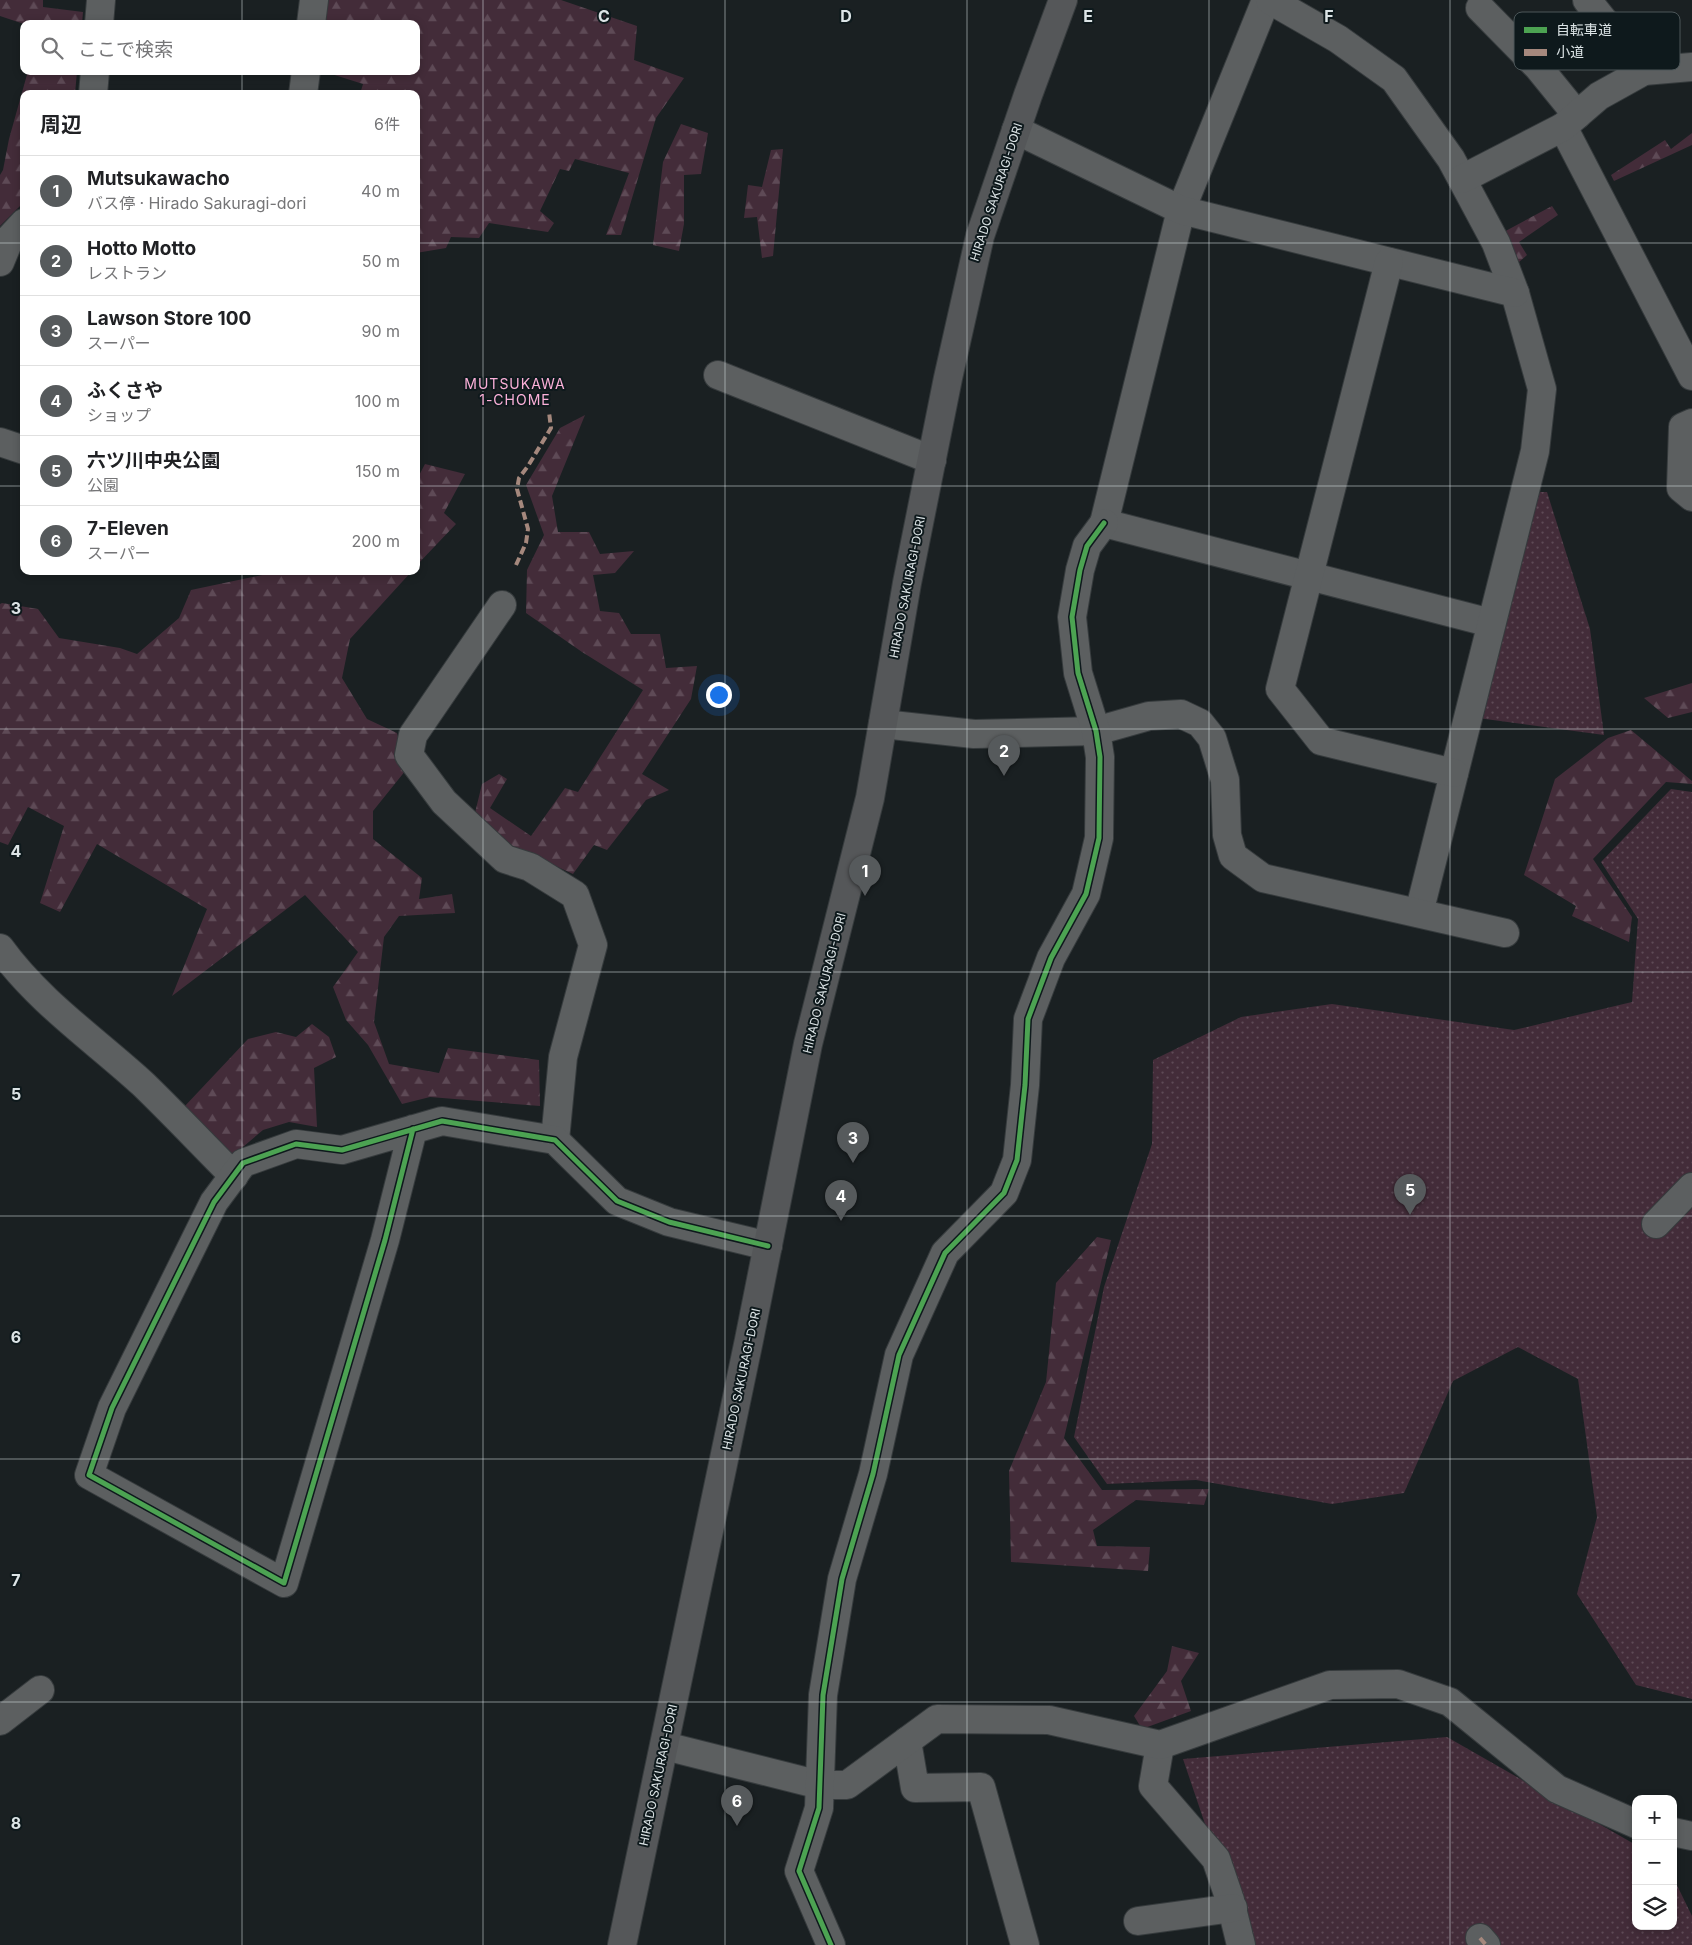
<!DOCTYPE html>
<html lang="ja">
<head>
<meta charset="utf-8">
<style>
	:root { --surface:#fff; --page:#f2f2f2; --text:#202124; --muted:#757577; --line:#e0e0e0; --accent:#565a5c }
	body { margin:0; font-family:Inter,"Noto Sans JP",sans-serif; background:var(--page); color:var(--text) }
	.controls { position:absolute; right:15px; bottom:15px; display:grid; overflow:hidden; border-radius:10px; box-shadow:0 2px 8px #0003 }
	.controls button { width:45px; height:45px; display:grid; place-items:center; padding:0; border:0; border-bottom:1px solid var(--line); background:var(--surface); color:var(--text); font:25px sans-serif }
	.you { position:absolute; left:718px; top:694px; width:18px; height:18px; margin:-12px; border:4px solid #fff; border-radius:50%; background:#1a73e8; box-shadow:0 0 0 8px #1a73e833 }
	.badge { display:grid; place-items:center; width:32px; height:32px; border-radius:50%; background:var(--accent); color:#fff; font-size:16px; font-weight:700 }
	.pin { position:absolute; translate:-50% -41px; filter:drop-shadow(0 1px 2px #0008) }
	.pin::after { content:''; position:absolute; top:26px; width:18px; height:15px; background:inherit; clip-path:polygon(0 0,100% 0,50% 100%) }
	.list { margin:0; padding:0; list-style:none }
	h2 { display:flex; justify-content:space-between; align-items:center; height:65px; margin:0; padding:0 20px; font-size:21px }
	h2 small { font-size:16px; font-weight:400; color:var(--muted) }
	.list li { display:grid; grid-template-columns:32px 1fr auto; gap:15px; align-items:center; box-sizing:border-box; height:70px; padding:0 20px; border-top:1px solid var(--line) }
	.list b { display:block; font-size:19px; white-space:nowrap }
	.list p { margin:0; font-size:16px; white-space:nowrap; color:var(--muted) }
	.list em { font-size:16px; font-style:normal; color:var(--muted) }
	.icon { flex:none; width:28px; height:28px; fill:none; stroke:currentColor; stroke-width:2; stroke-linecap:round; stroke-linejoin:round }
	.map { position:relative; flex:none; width:1692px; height:1945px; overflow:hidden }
	.search { position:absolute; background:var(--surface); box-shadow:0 2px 8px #0003; left:20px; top:20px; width:400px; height:55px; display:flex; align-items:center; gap:12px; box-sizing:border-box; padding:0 18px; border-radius:10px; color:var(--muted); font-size:19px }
	.panel { position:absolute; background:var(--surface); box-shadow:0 2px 8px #0003; left:20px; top:90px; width:400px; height:485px; border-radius:10px }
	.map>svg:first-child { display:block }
	.forest { fill:url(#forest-firs) }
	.park { fill:url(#park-dots) }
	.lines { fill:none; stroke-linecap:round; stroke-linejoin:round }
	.street-casing { stroke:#363b3d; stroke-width:30 }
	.secondary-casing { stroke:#363b3d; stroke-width:30 }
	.street { stroke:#5c5f60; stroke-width:28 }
	.secondary { stroke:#555759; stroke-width:28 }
	.quiet { stroke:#a5887d; stroke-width:4; stroke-dasharray:8 4; stroke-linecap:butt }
	.cycleway-casing { stroke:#0e191c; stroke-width:8 }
	.cycleway { stroke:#4ca352; stroke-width:5 }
	.grid { fill:none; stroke:#dce4e6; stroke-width:1; stroke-opacity:0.55 }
	.labels { text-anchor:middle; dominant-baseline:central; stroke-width:4; stroke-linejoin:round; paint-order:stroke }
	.street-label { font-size:12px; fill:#dce4e6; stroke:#0e191c }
	.neighbourhood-label { font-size:14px; letter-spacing:1px; fill:#fbb0d8; stroke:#0e191c }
	.key { fill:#0e191c; stroke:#4c5659; stroke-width:1 }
	.key-label { font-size:14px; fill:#dce4e6 }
	.grid-label { font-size:16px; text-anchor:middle; font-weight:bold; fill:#dce4e6; stroke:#0e191c; stroke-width:4; stroke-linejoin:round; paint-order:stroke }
</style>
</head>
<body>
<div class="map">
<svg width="1692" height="1945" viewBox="0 0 1692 1945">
	<defs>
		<pattern id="forest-firs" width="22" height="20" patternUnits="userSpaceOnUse" patternTransform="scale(1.25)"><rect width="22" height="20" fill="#432c39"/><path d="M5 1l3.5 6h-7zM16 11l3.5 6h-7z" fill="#5e4a56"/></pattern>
		<pattern id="park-dots" width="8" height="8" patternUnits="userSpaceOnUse" patternTransform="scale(1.25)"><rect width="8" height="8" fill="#432c39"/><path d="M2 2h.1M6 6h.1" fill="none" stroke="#5e4a56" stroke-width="1.8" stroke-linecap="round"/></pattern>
	</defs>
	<rect width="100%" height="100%" fill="#1a2022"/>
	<g class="forest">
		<path d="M 0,0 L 43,0 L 43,7 L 83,12 L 82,24 L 24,24 L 0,16 Z"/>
		<path d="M 322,0 L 561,0 L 637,26 L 634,60 L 684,78 L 656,118 L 621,235 L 606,235 L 629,173 L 575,159 L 569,171 L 560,169 L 540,211 L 554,223 L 548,232 L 489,223 L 479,238 L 451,237 L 446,248 L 416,253 L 416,94 L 360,94 L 363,84 L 322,71 L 416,71 L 416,24 L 321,24 Z"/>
		<path d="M 28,71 L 77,71 L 75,94 L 24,94 L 24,202 L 0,226 L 0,175 L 3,170 L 9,139 Z"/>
		<path d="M 681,124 L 708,133 L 701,174 L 684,175 L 684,224 L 679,251 L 653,245 L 663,162 Z"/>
		<path d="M 1692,133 L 1692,145 L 1614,181 L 1611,175 L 1665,140 L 1671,149 Z"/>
		<path d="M 783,149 L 773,256 L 762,258 L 757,217 L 744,218 L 748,185 L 762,187 L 771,150 Z"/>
		<path d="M 1552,206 L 1558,215 L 1519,242 L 1527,255 L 1519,262 L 1510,256 L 1500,234 Z"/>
		<path d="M 585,415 L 552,496 L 558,532 L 589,532 L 600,554 L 634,551 L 615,573 L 593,575 L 600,611 L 619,613 L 631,634 L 660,634 L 666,668 L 697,666 L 691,699 L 642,774 L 669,790 L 646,800 L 607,850 L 594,845 L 573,874 L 505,843 L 474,817 L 482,784 L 499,774 L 507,779 L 490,808 L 531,836 L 565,788 L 578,792 L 643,690 L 582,652 L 526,613 L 527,570 L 544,535 L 526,485 L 560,428 Z"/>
		<path d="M 425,464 L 465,474 L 444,513 L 456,524 L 416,566 L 416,481 Z"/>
		<path d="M 273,571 L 412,571 L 350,639 L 342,678 L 367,719 L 397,733 L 406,770 L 373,811 L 373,839 L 422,878 L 419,899 L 452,894 L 455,913 L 399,916 L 384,937 L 374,1022 L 389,1064 L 439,1073 L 448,1048 L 539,1060 L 540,1106 L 430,1097 L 402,1104 L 368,1045 L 346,1020 L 333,987 L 358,952 L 305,895 L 172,996 L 207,909 L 97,844 L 60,912 L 40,903 L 64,826 L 28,807 L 8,845 L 0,842 L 0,604 L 2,603 L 38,609 L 59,638 L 120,648 L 137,654 L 179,618 L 191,590 L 272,573 Z"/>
		<path d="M 1692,683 L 1692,712 L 1668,718 L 1644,698 Z"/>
		<path d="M 1631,730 L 1692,781 L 1692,784 L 1666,782 L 1593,859 L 1632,917 L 1629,942 L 1572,916 L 1576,906 L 1524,875 L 1555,779 L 1608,738 Z"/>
		<path d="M 312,1024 L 329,1037 L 336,1057 L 314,1068 L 317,1127 L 289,1122 L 263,1130 L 231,1157 L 184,1107 L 248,1039 L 276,1032 L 296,1037 Z"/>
		<path d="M 1097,1237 L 1111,1240 L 1064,1438 L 1102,1490 L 1209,1489 L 1204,1505 L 1136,1500 L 1093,1530 L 1097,1546 L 1150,1547 L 1148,1571 L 1011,1562 L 1009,1471 L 1046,1382 L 1056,1283 Z"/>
		<path d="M 1172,1646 L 1199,1653 L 1181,1681 L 1191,1711 L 1142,1729 L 1134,1716 L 1167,1671 Z"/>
	</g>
	<g class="park">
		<path d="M 1537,492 L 1547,492 L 1590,629 L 1604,735 L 1478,718 Z"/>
		<path d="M 1671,789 L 1692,792 L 1692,1699 L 1636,1685 L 1577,1594 L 1597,1517 L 1578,1379 L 1518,1347 L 1453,1381 L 1404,1493 L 1332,1504 L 1196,1480 L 1107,1484 L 1074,1437 L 1104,1287 L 1152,1144 L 1153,1060 L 1241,1017 L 1332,1004 L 1514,1030 L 1632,1002 L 1638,919 L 1601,862 Z"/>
		<path d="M 1447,1737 L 1636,1845 L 1636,1926 L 1673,1926 L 1673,1877 L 1692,1916 L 1692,1945 L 1246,1945 L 1183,1759 Z"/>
	</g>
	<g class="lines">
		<g class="street-casing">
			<g id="street">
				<path d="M 1266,0 L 1181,210 L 1104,523 L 1491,623"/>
				<path d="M 1270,0 L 1338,39 L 1394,79 L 1451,159 L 1496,243 L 1515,293 L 1542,389 L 1535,451 L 1419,913"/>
				<path d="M 1587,0 L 1644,71"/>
				<path d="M 1480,8 L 1538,67 L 1577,115"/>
				<path d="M 99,24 L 101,0"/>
				<path d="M 311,24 L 314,0"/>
				<path d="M 93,94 L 95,71"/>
				<path d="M 303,94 L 306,71"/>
				<path d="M 1563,127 L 1692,376"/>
				<path d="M 1016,130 L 1181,210 L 1515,293"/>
				<path d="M 1462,179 L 1563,127 L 1599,96 L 1644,71 L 1692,67"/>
				<path d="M 0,262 L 10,238 L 24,223"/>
				<path d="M 1389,262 L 1280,689 L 1321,741 L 1454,773"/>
				<path d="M 718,375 L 932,460"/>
				<path d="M 1692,423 L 1683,427 L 1681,488 L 1692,497"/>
				<path d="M 0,442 L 24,450"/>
				<path d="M 502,605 L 413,735 L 409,755 L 444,802 L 505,859 L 530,867 L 575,895 L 593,945 L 563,1057 L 555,1140"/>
				<path d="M 883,724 L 974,734 L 1096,731 L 1149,716 L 1181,714 L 1200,723 L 1212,738 L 1225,780 L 1227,835 L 1233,856 L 1263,878 L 1505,933"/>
				<path d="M 0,948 C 39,1002 95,1040 143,1084 C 174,1114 204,1146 234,1176"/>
				<path d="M 413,1129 L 385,1240 L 284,1583 L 89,1475 L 112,1408 L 214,1202 L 243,1163 L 296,1144 L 342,1150 L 442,1121 L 555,1140 L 617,1201 L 669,1222 L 768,1246"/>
				<path d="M 1656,1224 L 1692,1187"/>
				<path d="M 0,1721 L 40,1690"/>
				<path d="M 907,1741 L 915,1788 L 981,1787 L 1025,1945"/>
				<path d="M 1160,1745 L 1153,1786 L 1216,1859 L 1230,1900 L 1241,1945"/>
				<path d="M 665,1746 L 820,1785 L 847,1785 L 937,1719 L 1049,1720 L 1160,1745 L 1330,1685 L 1398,1684 L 1450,1702 L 1557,1789 L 1636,1824"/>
				<path d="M 1673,1832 L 1692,1836"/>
				<path d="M 1138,1921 L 1233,1908"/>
				<path d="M 1480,1938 L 1486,1945"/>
				<path d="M 831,1945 L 799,1871 L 819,1808 L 823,1695 L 842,1579 L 873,1474 L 899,1355 L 945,1253 L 1004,1193 L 1017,1160 L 1025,1085 L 1028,1019 L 1051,958 L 1086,894 L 1099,838 L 1100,757 L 1096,731 L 1078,673 L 1072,617 L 1080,570 L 1087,546 L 1104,523"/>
			</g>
		</g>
		<g class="secondary-casing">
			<path id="secondary" d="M 622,1945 L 749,1340 L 808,1044 L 870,798 L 907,583 L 948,378 L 980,236 L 1028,95 L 1063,0"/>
		</g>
		<use href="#street" class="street"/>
		<use href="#secondary" class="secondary"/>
		<g class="quiet">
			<path d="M 516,565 L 526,543 L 528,529 L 517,489 L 519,478 L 528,466 L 551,428 L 549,412"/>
			<path d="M 1480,1938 L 1486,1945"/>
		</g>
		<g class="cycleway-casing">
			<g id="cycleway">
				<path d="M 413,1129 L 385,1240 L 284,1583 L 89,1475 L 112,1408 L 214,1202 L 243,1163 L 296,1144 L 342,1150 L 442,1121 L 555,1140 L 617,1201 L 669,1222 L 768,1246"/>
				<path d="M 831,1945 L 799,1871 L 819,1808 L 823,1695 L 842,1579 L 873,1474 L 899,1355 L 945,1253 L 1004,1193 L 1017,1160 L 1025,1085 L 1028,1019 L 1051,958 L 1086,894 L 1099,838 L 1100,757 L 1096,731 L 1078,673 L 1072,617 L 1080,570 L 1087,546 L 1104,523"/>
			</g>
		</g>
		<use href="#cycleway" class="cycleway"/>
	</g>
	<path class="grid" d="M 242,0 L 242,24M 483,0 L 483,1945M 725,0 L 725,1945M 967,0 L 967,1945M 1209,0 L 1209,1945M 1450,0 L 1450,1945M 242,71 L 242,94M 0,243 L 24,243M 416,243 L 1692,243M 0,486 L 24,486M 416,486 L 1692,486M 242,571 L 242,1945M 0,729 L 1692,729M 0,972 L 1692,972M 0,1216 L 1692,1216M 0,1459 L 1692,1459M 0,1702 L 1692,1702"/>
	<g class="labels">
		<g class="street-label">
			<text transform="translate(996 192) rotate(-72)">HIRADO SAKURAGI-DORI</text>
			<text transform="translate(907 587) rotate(-79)">HIRADO SAKURAGI-DORI</text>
			<text transform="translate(824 983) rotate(-76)">HIRADO SAKURAGI-DORI</text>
			<text transform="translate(741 1379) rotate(-78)">HIRADO SAKURAGI-DORI</text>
			<text transform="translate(658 1775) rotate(-78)">HIRADO SAKURAGI-DORI</text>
		</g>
		<g class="neighbourhood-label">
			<text x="515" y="383">MUTSUKAWA<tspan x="515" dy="16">1-CHOME</tspan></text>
		</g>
	</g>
	<rect x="1514" y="12" width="166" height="58" rx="8" class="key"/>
	<rect x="1524" y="27" width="23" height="6" fill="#4ca352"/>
	<rect x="1524" y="49" width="23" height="7" fill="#a5887d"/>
	<g class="key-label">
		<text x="1556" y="35">自転車道</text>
		<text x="1556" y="57">小道</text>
	</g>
	<g class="grid-label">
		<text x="604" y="22">C</text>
		<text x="846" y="22">D</text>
		<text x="1088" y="22">E</text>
		<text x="1329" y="22">F</text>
		<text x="16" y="614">3</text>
		<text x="16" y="857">4</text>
		<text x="16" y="1100">5</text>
		<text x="16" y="1343">6</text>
		<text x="16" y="1586">7</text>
		<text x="16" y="1829">8</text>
	</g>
</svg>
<div class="controls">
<button>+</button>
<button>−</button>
<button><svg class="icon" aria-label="layers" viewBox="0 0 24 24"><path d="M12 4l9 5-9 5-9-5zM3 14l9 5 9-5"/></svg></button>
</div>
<div class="you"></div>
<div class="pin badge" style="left:865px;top:896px">1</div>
<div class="pin badge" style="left:1004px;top:776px">2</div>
<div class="pin badge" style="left:853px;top:1163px">3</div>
<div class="pin badge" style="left:841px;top:1221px">4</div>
<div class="pin badge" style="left:1410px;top:1215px">5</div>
<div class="pin badge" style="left:737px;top:1826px">6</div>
<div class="search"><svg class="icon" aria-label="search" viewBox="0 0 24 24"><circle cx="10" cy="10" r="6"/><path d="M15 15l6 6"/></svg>ここで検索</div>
<section class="panel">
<h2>周辺<small>6件</small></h2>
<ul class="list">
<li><span class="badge">1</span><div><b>Mutsukawacho</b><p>バス停 · Hirado Sakuragi-dori</p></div><em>40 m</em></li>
<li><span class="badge">2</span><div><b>Hotto Motto</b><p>レストラン</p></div><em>50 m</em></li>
<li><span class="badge">3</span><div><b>Lawson Store 100</b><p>スーパー</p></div><em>90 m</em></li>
<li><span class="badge">4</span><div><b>ふくさや</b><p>ショップ</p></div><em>100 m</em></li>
<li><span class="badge">5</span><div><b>六ツ川中央公園</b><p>公園</p></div><em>150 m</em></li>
<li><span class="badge">6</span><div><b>7-Eleven</b><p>スーパー</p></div><em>200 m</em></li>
</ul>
</section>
</div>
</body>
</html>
